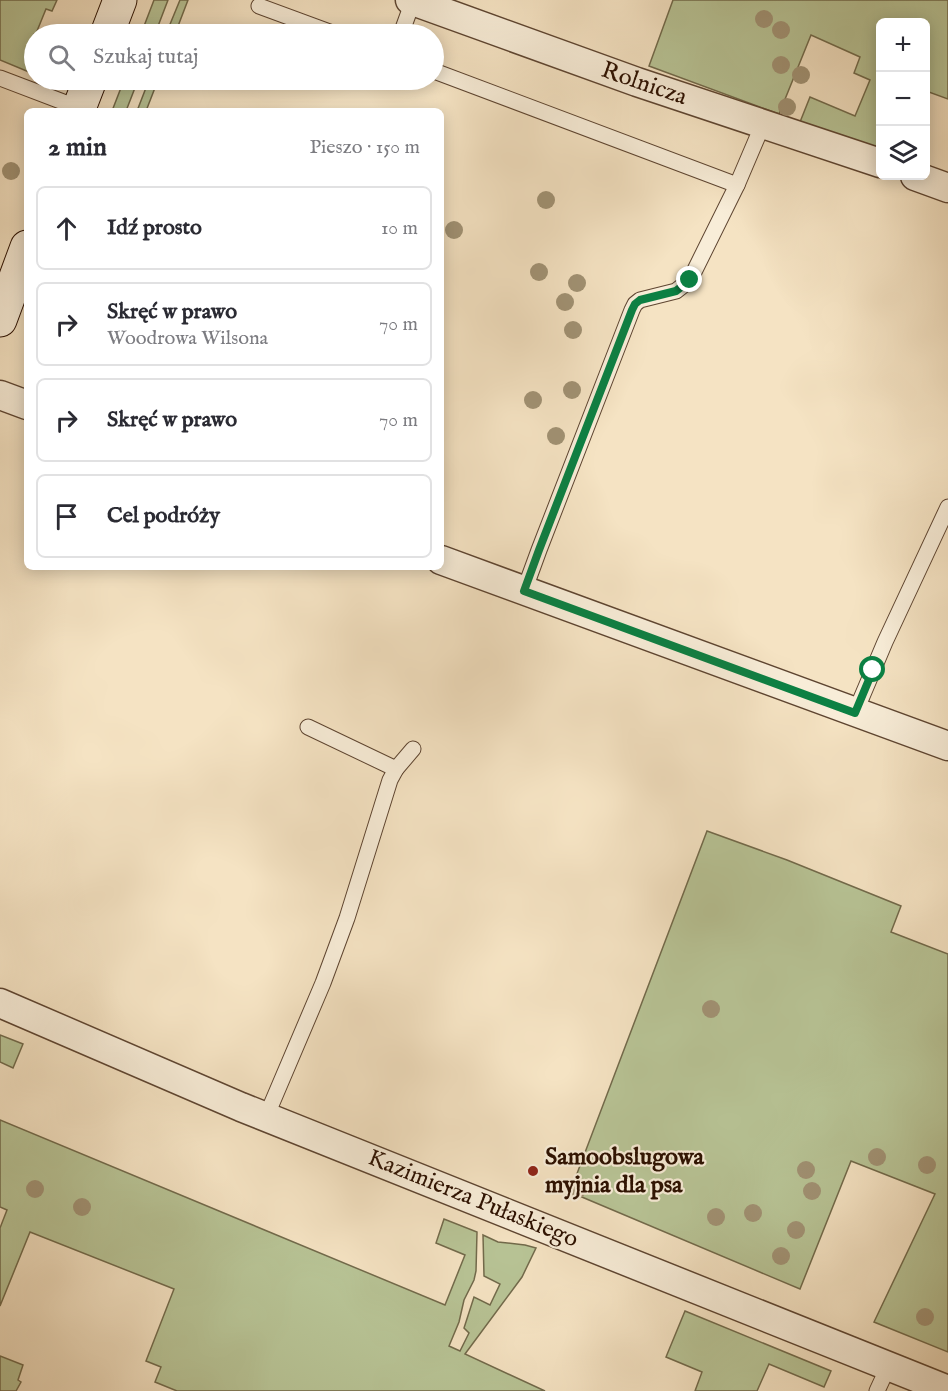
<!DOCTYPE html>
<html lang="pl">
<head>
<meta charset="utf-8">
<style>
	:root { --surface:#fff; --page:#f2f2f3; --text:#2b2b33; --muted:#7c7c81; --line:#e1e1e2 }
	body { margin:0; font-family:"IM FELL English",serif; background:var(--page); color:var(--text) }
	.controls { position:absolute; right:18px; top:18px; display:grid; overflow:hidden; border-radius:9px; box-shadow:0 3px 15px #0003 }
	.controls button { width:54px; height:54px; display:grid; place-items:center; padding:0; border:0; border-bottom:2px solid var(--line); background:var(--surface); color:var(--text); font:30px sans-serif }
	.stop { position:absolute; width:18px; height:18px; margin:-14px; border:4px solid #0b8043; border-radius:50%; background:#fff }
	.stop.end { background:#0b8043; border-color:#fff; box-shadow:0 2px 6px #0008 }
	.list { margin:0; padding:0; list-style:none }
	h2 { display:flex; justify-content:space-between; align-items:center; height:78px; margin:0; padding:0 24px; font-size:26px }
	h2 small { font-size:20px; font-weight:400; color:var(--muted) }
	.list li { display:grid; grid-template-columns:39px 1fr auto; gap:18px; align-items:center; box-sizing:border-box; height:84px; margin:0 12px 12px; padding:0 12px; border:2px solid var(--line); border-radius:9px }
	.list b { display:block; font-size:22px; white-space:nowrap }
	.list p { margin:0; font-size:20px; white-space:nowrap; color:var(--muted) }
	.list em { font-size:20px; font-style:normal; color:var(--muted) }
	.icon { flex:none; width:33px; height:33px; fill:none; stroke:currentColor; stroke-width:2; stroke-linecap:round; stroke-linejoin:round }
	.map { position:relative; flex:none; width:948px; height:1391px; overflow:hidden }
	.search { position:absolute; background:var(--surface); box-shadow:0 3px 15px #0003; left:24px; top:24px; width:420px; height:66px; display:flex; align-items:center; gap:15px; box-sizing:border-box; padding:0 21px; border-radius:33px; color:var(--muted); font-size:22px }
	.panel { position:absolute; background:var(--surface); box-shadow:0 3px 15px #0003; left:24px; top:108px; width:420px; height:462px; border-radius:9px }
	.map>svg:first-child { display:block }
	.green { fill:#b8c496; stroke:#726a4b; stroke-width:1.5 }
	.lines { fill:none; stroke-linecap:round; stroke-linejoin:round }
	.lane-casing { stroke:#5e4531; stroke-width:17 }
	.street-casing { stroke:#5e4531; stroke-width:31 }
	.secondary-casing { stroke:#2c1000; stroke-width:35 }
	.lane { stroke:#f8edd8; stroke-width:15 }
	.street { stroke:#f8edd8; stroke-width:28 }
	.secondary { stroke:#f8edd8; stroke-width:33 }
	.tree { fill:#a19274 }
	.route { stroke:#0b8043; stroke-width:8 }
	.poi-dot { fill:#8f2418; stroke:#f8edd8; stroke-width:2 }
	.labels { text-anchor:middle; dominant-baseline:central; stroke-width:4.5; stroke-linejoin:round; paint-order:stroke }
	.street-label { font-size:24px; fill:#2c1000; stroke:#f8edd8 }
	.poi-label { font-size:24px; font-weight:bold; fill:#2c1000; stroke:#f8edd8; text-anchor:start }
</style>
</head>
<body>
<div class="map">
<svg width="948" height="1391" viewBox="0 0 948 1391">
	<rect width="100%" height="100%" fill="#f5e3c3"/>
	<filter id="stains"><feTurbulence type="fractalNoise" baseFrequency=".00333" numOctaves="4"/><feColorMatrix values="0 0 0 0 .2 0 0 0 0 .09 0 0 0 0 .02 0 0 0 .5 -.17"/></filter>
	<radialGradient id="worn" r=".72"><stop offset=".6" stop-color="#630" stop-opacity="0"/><stop offset="1" stop-color="#630" stop-opacity=".3"/></radialGradient>
	<g class="green">
		<path d="M 0,0 L 57,0 L 52,11 L 46,9 L 37,31 L 44,34 L 34,34 L 34,60 L 29,72 L 0,60 Z"/>
		<path d="M 154,0 L 168,0 L 155,34 L 141,34 Z"/>
		<path d="M 180,0 L 188,0 L 175,34 L 166,34 Z"/>
		<path d="M 673,0 L 948,0 L 948,99 L 926,91 L 926,22 L 880,22 L 880,139 L 876,151 L 800,122 L 810,97 L 855,116 L 870,80 L 854,73 L 860,57 L 811,35 L 779,114 L 649,66 Z"/>
		<path d="M 124,80 L 138,80 L 126,111 L 112,111 Z"/>
		<path d="M 149,80 L 158,80 L 146,111 L 137,111 Z"/>
		<path d="M 707,831 L 787,860 L 901,906 L 891,932 L 948,954 L 948,1352 L 874,1322 L 935,1194 L 851,1161 L 800,1289 L 570,1192 Z"/>
		<path d="M 0,1035 L 23,1044 L 13,1068 L 0,1062 Z"/>
		<path d="M 0,1120 L 445,1305 L 465,1255 L 436,1243 L 444,1219 L 477,1232 L 476,1271 L 474,1280 L 464,1300 L 459,1322 L 449,1346 L 460,1351 L 469,1333 L 464,1328 L 474,1297 L 490,1305 L 500,1284 L 484,1276 L 483,1235 L 498,1242 L 525,1245 L 536,1248 L 522,1277 L 465,1354 L 545,1391 L 177,1391 L 155,1382 L 161,1367 L 146,1361 L 174,1289 L 30,1232 L 0,1306 L 0,1228 L 7,1210 L 0,1207 Z"/>
		<path d="M 685,1311 L 831,1371 L 824,1387 L 769,1364 L 757,1391 L 695,1391 L 702,1372 L 666,1357 Z"/>
		<path d="M 0,1356 L 23,1365 L 18,1380 L 21,1382 L 16,1391 L 0,1391 Z"/>
	</g>
	<g class="lines">
		<g class="lane-casing">
			<g id="lane">
				<path d="M 259,6 L 335,34"/>
				<path d="M 401,34 L 413,1"/>
				<path d="M 434,71 L 737,185 L 763,124"/>
				<path d="M 0,78 L 79,108"/>
				<path d="M 524,591 L 539,550 L 632,310 L 635,304 L 640,300 L 676,291 L 690,280 L 737,185"/>
				<path d="M 855,713 L 885,642 L 948,507"/>
				<path d="M 308,727 L 396,769"/>
				<path d="M 266,1117 L 323,983 L 347,918 L 390,780 L 396,769 L 413,749"/>
				<path d="M 877,1391 L 889,1365"/>
			</g>
		</g>
		<g class="street-casing">
			<g id="street">
				<path d="M 410,0 L 637,82 L 880,163"/>
				<path d="M 915,176 L 948,188"/>
				<path d="M 0,395 L 27,405"/>
				<path d="M 441,560 L 948,746"/>
				<path d="M 0,1003 L 241,1107 L 948,1390"/>
			</g>
		</g>
		<g class="secondary-casing">
			<g id="secondary">
				<path d="M 107,34 L 120,0"/>
				<path d="M 78,111 L 90,80"/>
				<path d="M 0,320 L 27,247"/>
			</g>
		</g>
		<use href="#lane" class="lane"/>
		<use href="#street" class="street"/>
		<use href="#secondary" class="secondary"/>
	</g>
	<g class="tree">
		<circle cx="764" cy="19" r="9"/>
		<circle cx="781" cy="30" r="9"/>
		<circle cx="781" cy="65" r="9"/>
		<circle cx="801" cy="75" r="9"/>
		<circle cx="787" cy="107" r="9"/>
		<circle cx="11" cy="171" r="9"/>
		<circle cx="546" cy="200" r="9"/>
		<circle cx="454" cy="230" r="9"/>
		<circle cx="539" cy="272" r="9"/>
		<circle cx="577" cy="283" r="9"/>
		<circle cx="565" cy="302" r="9"/>
		<circle cx="573" cy="330" r="9"/>
		<circle cx="572" cy="390" r="9"/>
		<circle cx="533" cy="400" r="9"/>
		<circle cx="556" cy="436" r="9"/>
		<circle cx="711" cy="1009" r="9"/>
		<circle cx="877" cy="1157" r="9"/>
		<circle cx="927" cy="1165" r="9"/>
		<circle cx="806" cy="1170" r="9"/>
		<circle cx="35" cy="1189" r="9"/>
		<circle cx="577" cy="1190" r="9"/>
		<circle cx="812" cy="1191" r="9"/>
		<circle cx="82" cy="1207" r="9"/>
		<circle cx="753" cy="1213" r="9"/>
		<circle cx="716" cy="1217" r="9"/>
		<circle cx="796" cy="1230" r="9"/>
		<circle cx="781" cy="1256" r="9"/>
		<circle cx="925" cy="1317" r="9"/>
	</g>
	<g class="lines">
		<path class="route" d="M 690,280 L 676,291 L 640,300 L 635,304 L 632,310 L 539,550 L 524,591 L 855,713 L 873,670"/>
	</g>
	<circle class="poi-dot" cx="533" cy="1171" r="6"/>
	<g class="labels">
		<g class="street-label">
			<text transform="translate(644 84) rotate(19)">Rolnicza</text>
			<text transform="translate(473 1199) rotate(22)">Kazimierza Pułaskiego</text>
		</g>
		<g class="poi-label">
			<text x="545" y="1157">Samoobslugowa<tspan x="545" dy="28">myjnia dla psa</tspan></text>
		</g>
	</g>
	<rect width="100%" height="100%" filter="url(#stains)"/>
	<rect width="100%" height="100%" fill="url(#worn)"/>
</svg>
<div class="controls">
<button>+</button>
<button>−</button>
<button><svg class="icon" aria-label="layers" viewBox="0 0 24 24"><path d="M12 4l9 5-9 5-9-5zM3 14l9 5 9-5"/></svg></button>
</div>
<div class="stop" style="left:873px;top:670px"></div>
<div class="stop end" style="left:690px;top:280px"></div>
<div class="search"><svg class="icon" aria-label="search" viewBox="0 0 24 24"><circle cx="10" cy="10" r="6"/><path d="M15 15l6 6"/></svg>Szukaj tutaj</div>
<section class="panel">
<h2>2 min<small>Pieszo · 150 m</small></h2>
<ul class="list">
<li><svg class="icon" aria-label="ahead" viewBox="0 0 24 24"><path d="M12 20V5M6 11l6-6 6 6"/></svg><div><b>Idź prosto</b></div><em>10 m</em></li>
<li><svg class="icon" aria-label="right" viewBox="0 0 24 24"><path d="M7 20v-9h11M14 6l5 5-5 5"/></svg><div><b>Skręć w prawo</b><p>Woodrowa Wilsona</p></div><em>70 m</em></li>
<li><svg class="icon" aria-label="right" viewBox="0 0 24 24"><path d="M7 20v-9h11M14 6l5 5-5 5"/></svg><div><b>Skręć w prawo</b></div><em>70 m</em></li>
<li><svg class="icon" aria-label="arrive" viewBox="0 0 24 24"><path d="M6 21V4h12l-3 4 3 4H6"/></svg><div><b>Cel podróży</b></div></li>
</ul>
</section>
</div>
</body>
</html>
